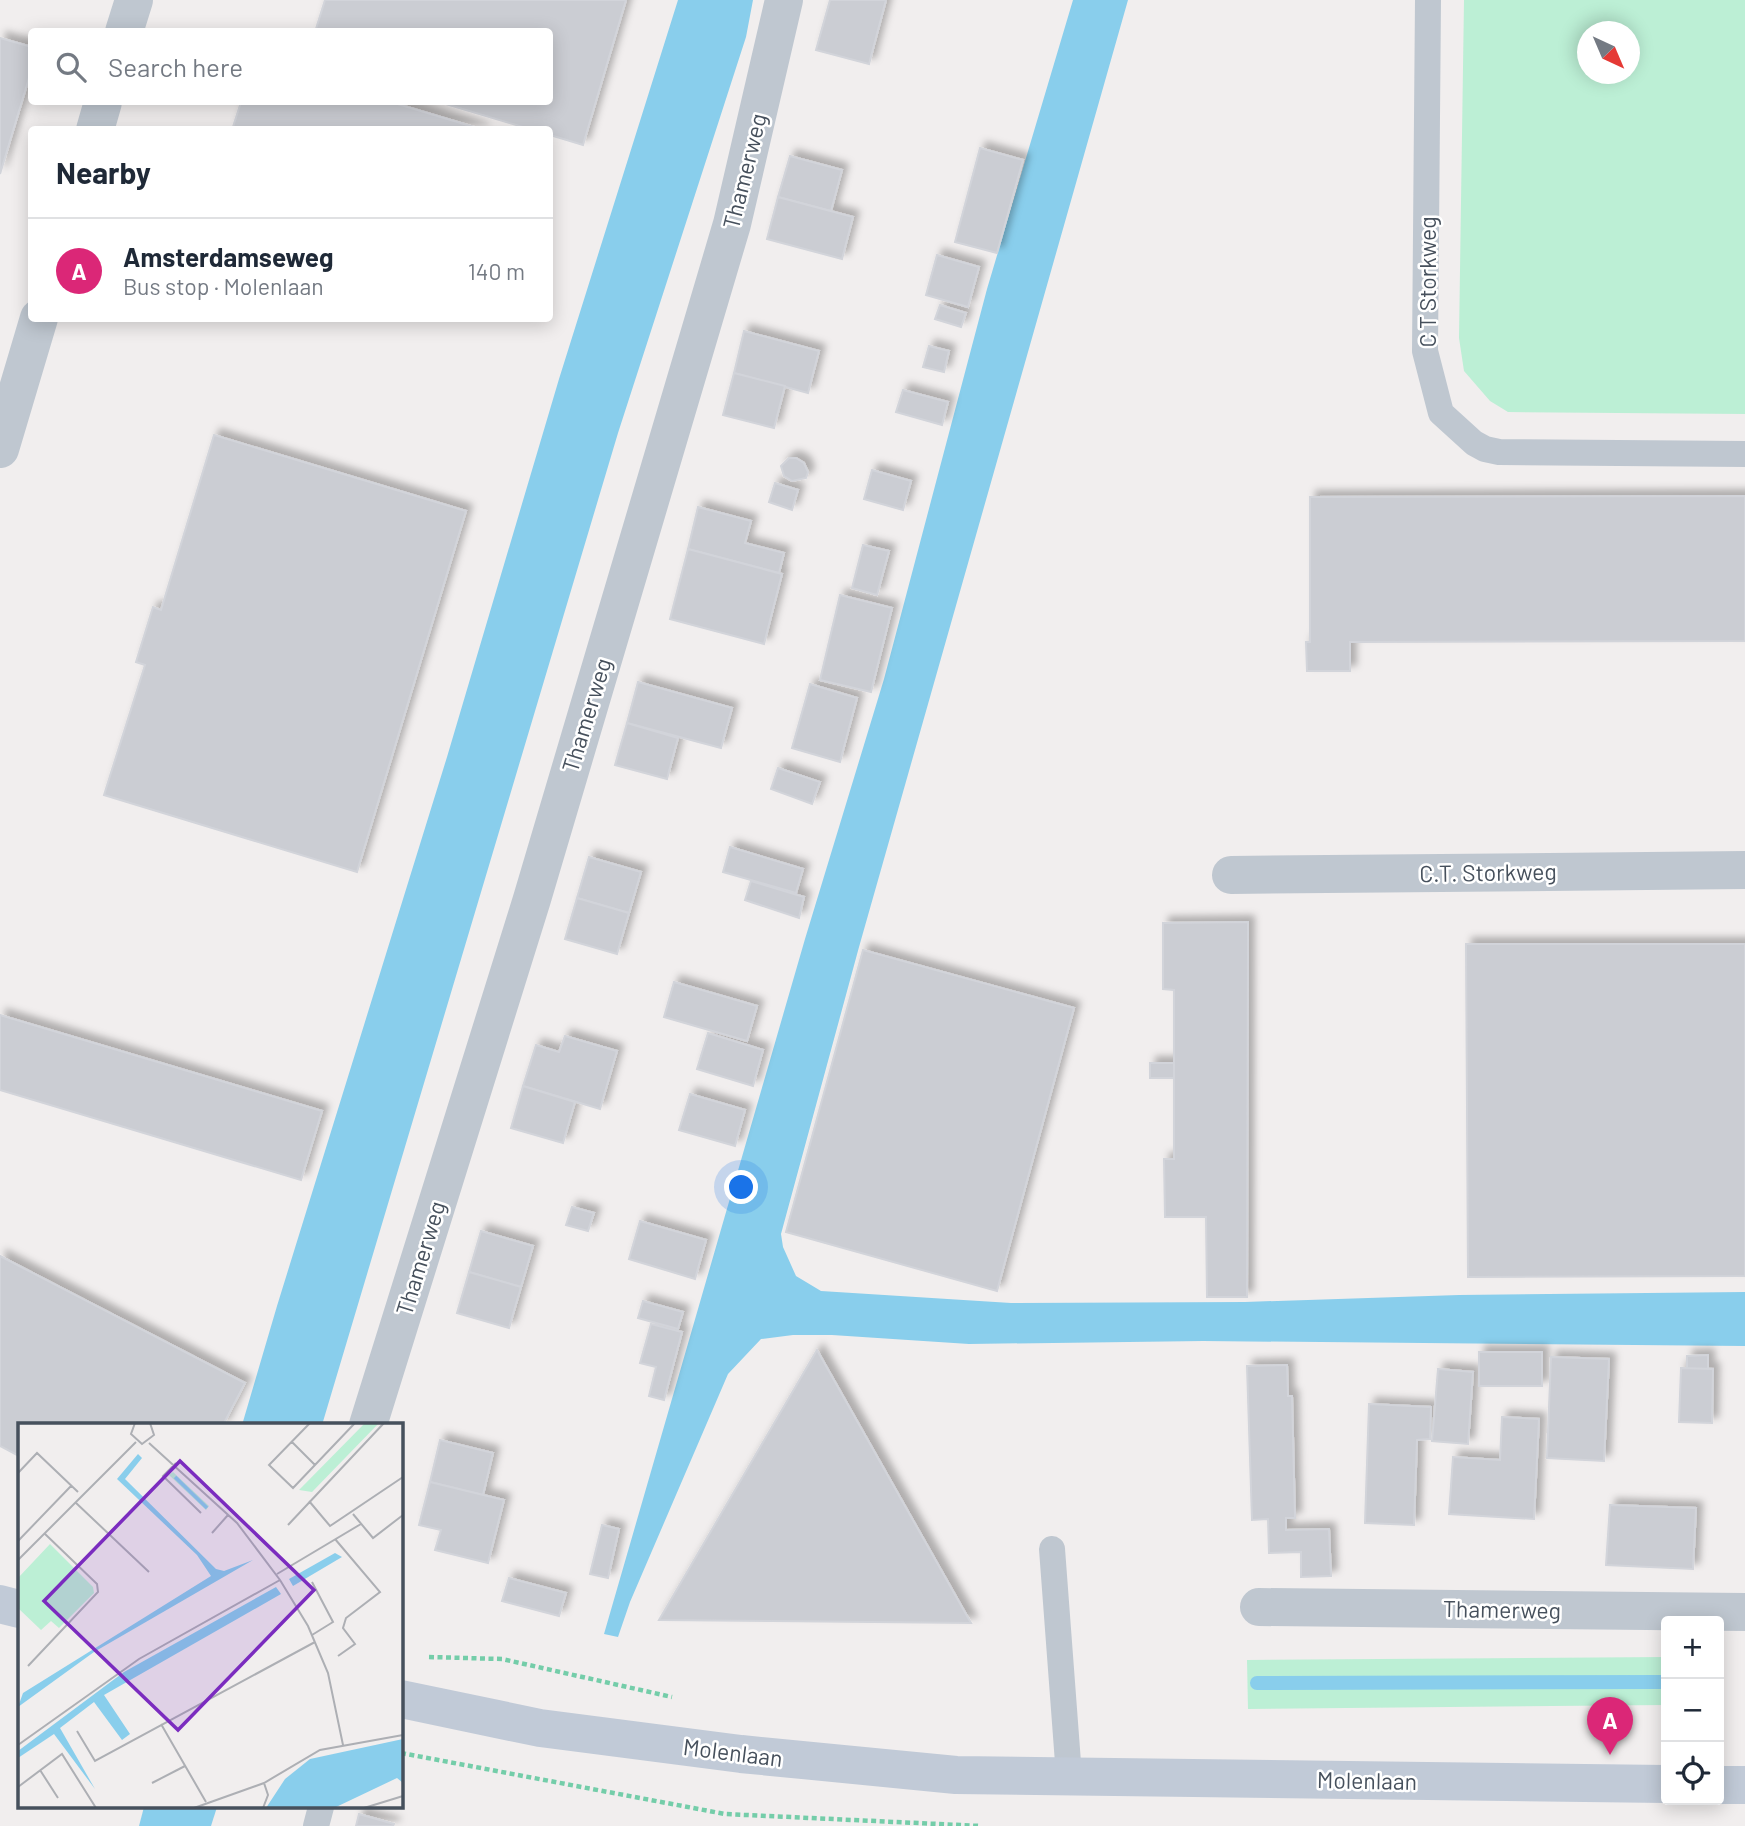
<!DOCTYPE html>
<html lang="en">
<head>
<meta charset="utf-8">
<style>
	:root { --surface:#fff; --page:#f2f2f3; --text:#1f2937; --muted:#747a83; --line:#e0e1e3; --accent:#db2777 }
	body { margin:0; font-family:Barlow,sans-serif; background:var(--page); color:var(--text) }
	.controls { position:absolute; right:21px; bottom:21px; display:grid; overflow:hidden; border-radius:7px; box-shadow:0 4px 18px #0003 }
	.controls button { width:63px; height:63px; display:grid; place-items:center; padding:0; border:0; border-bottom:2px solid var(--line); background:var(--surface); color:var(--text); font:35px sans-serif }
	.compass { position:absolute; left:1577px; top:21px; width:63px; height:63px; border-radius:50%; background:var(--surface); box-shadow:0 4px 18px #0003; rotate:136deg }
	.you { position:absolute; left:742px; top:1188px; width:24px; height:24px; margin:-18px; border:5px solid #fff; border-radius:50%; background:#1a73e8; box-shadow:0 0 0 10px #1a73e833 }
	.badge { display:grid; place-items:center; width:46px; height:46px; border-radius:50%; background:var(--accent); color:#fff; font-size:23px; font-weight:700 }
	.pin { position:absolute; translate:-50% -58px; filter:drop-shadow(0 2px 4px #0008) }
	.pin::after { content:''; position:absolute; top:37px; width:24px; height:21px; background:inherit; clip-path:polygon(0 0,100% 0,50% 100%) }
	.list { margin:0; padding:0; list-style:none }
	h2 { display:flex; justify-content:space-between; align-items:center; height:91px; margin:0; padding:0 28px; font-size:30px }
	h2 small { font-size:23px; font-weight:400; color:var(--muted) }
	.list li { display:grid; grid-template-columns:46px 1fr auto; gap:21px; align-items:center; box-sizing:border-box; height:105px; padding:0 28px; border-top:2px solid var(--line) }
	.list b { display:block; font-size:26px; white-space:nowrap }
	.list p { margin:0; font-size:23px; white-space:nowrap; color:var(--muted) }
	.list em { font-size:23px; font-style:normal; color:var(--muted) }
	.icon { flex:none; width:38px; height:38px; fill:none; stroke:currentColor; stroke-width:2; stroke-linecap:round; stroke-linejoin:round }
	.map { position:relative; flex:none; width:1745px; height:1826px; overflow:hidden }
	.search { position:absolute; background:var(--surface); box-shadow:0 4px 18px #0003; left:28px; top:28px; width:525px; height:77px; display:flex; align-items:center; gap:18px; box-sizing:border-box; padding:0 24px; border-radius:7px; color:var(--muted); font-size:26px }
	.panel { position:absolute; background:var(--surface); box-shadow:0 4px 18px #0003; left:28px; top:126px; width:525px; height:196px; border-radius:7px }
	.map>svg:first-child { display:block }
	.green { fill:#bcefd5; fill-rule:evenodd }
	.water { fill:#89ceec }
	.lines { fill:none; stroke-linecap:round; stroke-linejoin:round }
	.stream { stroke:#89ceec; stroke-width:14 }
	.building { fill:#cbcdd3; stroke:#d2d4da; stroke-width:2; filter:url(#shadow) }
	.path { stroke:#74cda9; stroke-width:4.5; stroke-dasharray:5 3.5; stroke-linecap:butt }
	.lane { stroke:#bfc7d0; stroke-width:26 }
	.street { stroke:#bfc7d0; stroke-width:38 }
	.secondary { stroke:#c1cad7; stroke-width:38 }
	.labels { text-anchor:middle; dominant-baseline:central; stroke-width:5; stroke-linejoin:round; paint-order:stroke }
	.street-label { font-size:23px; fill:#46505c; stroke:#fff }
	.inset-river { fill:none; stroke:#89ceec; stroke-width:3.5 }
	.inset-road { fill:none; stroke:#adafb4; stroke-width:2 }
	.view { fill:#7b2cbf; fill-opacity:0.15; stroke:#7b2cbf; stroke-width:3.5 }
	.inset-edge { fill:none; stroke:#46505c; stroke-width:3.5 }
</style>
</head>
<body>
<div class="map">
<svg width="1745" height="1826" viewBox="0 0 1745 1826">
	<defs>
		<filter id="shadow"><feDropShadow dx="6" dy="-6" stdDeviation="3.5" flood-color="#0004"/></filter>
	</defs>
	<rect width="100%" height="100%" fill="#f1eeee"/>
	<g class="green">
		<path d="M 1464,0 L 1745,0 L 1745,414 L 1508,412 L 1490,401 L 1464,371 L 1459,338 ZM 1588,32 L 1630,32 L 1630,74 L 1588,74 Z"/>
		<path d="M 1666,1657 L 1666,1705 L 1248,1709 L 1247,1660 Z"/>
	</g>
	<g class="water">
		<path d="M 678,0 L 753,0 L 746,37 L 618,433 L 322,1425 L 242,1425 L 277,1306 L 447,757 L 559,379 Z"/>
		<path d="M 1073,0 L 1128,0 L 859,947 L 781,1234 L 783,1247 L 796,1276 L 821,1291 L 1011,1303 L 1245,1302 L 1459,1295 L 1745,1292 L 1745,1346 L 1203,1341 L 969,1344 L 832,1335 L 793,1335 L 761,1339 L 728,1374 L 630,1602 L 618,1637 L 604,1634 L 805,939 L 884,679 L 987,289 Z"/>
		<path d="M 144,1807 L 217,1807 L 211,1826 L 139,1826 Z"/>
	</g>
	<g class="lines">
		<path class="stream" d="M 1257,1683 L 1666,1682"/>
	</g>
	<g class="building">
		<path d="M 325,0 L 626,0 L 583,145 L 550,135 L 550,130 L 533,130 L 439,102 L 550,102 L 550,32 L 315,32 Z"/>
		<path d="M 830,0 L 886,0 L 869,64 L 816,50 Z"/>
		<path d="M 0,38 L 32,47 L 32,68 L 0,174 Z"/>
		<path d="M 241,102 L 391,102 L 484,130 L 232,130 Z"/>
		<path d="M 980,148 L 1023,160 L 997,253 L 955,242 Z"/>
		<path d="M 790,156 L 842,170 L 831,211 L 778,197 Z"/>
		<path d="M 778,197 L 853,217 L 842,259 L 767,239 Z"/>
		<path d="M 937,255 L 979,267 L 968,307 L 926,295 Z"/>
		<path d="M 940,305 L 966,313 L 961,327 L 935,319 Z"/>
		<path d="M 744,331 L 819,351 L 808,393 L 734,373 Z"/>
		<path d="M 929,346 L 949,351 L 944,372 L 923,367 Z"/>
		<path d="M 734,373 L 785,386 L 774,428 L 723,415 Z"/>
		<path d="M 903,390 L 948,402 L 942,425 L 896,412 Z"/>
		<path d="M 214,435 L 466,511 L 357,872 L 104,795 L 145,665 L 136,662 L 153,607 L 161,610 Z"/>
		<path d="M 789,458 L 796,458 L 804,463 L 808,472 L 806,478 L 792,481 L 784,476 L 781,466 Z"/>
		<path d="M 872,470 L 911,481 L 903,510 L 864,499 Z"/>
		<path d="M 775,483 L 798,490 L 792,510 L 769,502 Z"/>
		<path d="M 1745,496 L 1745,641 L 1350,642 L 1350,671 L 1307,671 L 1306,642 L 1310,642 L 1310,497 Z"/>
		<path d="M 698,507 L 751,521 L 745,543 L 784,553 L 779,573 L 688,549 Z"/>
		<path d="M 863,545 L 889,551 L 877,595 L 852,588 Z"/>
		<path d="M 688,549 L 782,574 L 764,644 L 670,619 Z"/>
		<path d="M 840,595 L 892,608 L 871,692 L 820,680 Z"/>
		<path d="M 638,682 L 732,708 L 721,748 L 627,723 Z"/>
		<path d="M 810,684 L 857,698 L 840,762 L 792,748 Z"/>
		<path d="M 627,723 L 678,738 L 667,779 L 615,765 Z"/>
		<path d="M 778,768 L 820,782 L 812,804 L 771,789 Z"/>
		<path d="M 730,847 L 803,869 L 796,893 L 723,872 Z"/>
		<path d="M 589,857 L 641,872 L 629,913 L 577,898 Z"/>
		<path d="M 751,881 L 804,897 L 799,918 L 745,900 Z"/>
		<path d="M 577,898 L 629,913 L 617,954 L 565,939 Z"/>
		<path d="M 1248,922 L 1247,1297 L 1207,1297 L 1206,1217 L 1165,1217 L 1164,1159 L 1174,1159 L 1174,990 L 1163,989 L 1163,923 Z"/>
		<path d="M 1466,944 L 1745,944 L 1745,1276 L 1468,1277 Z"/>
		<path d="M 863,950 L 1074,1008 L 997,1291 L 786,1232 Z"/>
		<path d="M 674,982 L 757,1006 L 747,1041 L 664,1017 Z"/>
		<path d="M 0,1015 L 322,1111 L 301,1180 L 0,1090 Z"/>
		<path d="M 708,1033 L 763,1050 L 753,1086 L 697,1069 Z"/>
		<path d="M 565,1036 L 617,1051 L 600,1109 L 523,1086 L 536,1045 L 559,1052 Z"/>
		<rect x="1150" y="1063" width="24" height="15"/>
		<path d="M 523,1086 L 575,1102 L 563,1143 L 511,1128 Z"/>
		<path d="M 690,1094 L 745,1110 L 735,1146 L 679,1130 Z"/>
		<path d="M 572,1207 L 594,1213 L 588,1231 L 566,1225 Z"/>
		<path d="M 640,1221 L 706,1240 L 695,1279 L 629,1259 Z"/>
		<path d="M 481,1231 L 533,1246 L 521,1287 L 469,1272 Z"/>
		<path d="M 0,1256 L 245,1383 L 223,1425 L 19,1425 L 19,1456 L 0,1446 Z"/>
		<path d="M 469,1272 L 521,1287 L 509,1328 L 457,1313 Z"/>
		<path d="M 643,1301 L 683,1312 L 678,1329 L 638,1318 Z"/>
		<path d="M 651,1324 L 682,1332 L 664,1400 L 649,1396 L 656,1367 L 640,1363 Z"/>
		<path d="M 817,1350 L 971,1623 L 659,1620 Z"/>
		<rect x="1479" y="1352" width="63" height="34"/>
		<path d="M 1708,1355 L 1708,1369 L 1687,1369 L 1687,1356 Z"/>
		<path d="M 1551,1357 L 1609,1359 L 1604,1461 L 1547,1458 Z"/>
		<path d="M 1287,1365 L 1288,1396 L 1292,1396 L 1295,1518 L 1286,1518 L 1286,1530 L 1329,1529 L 1331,1576 L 1301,1577 L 1301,1552 L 1269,1553 L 1268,1519 L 1252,1520 L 1247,1366 Z"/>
		<path d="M 1681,1368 L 1713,1369 L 1712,1423 L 1679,1422 Z"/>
		<path d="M 1438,1369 L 1473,1372 L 1468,1444 L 1432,1441 Z"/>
		<path d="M 1369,1404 L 1431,1407 L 1430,1439 L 1417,1440 L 1414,1525 L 1365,1523 Z"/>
		<path d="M 1502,1417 L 1539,1419 L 1534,1519 L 1449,1514 L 1453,1457 L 1500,1460 Z"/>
		<path d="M 440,1440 L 493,1453 L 483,1495 L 430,1482 Z"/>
		<path d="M 430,1482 L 504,1500 L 488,1563 L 435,1550 L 441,1530 L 419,1525 Z"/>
		<path d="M 1610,1505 L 1696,1508 L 1693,1569 L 1606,1565 Z"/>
		<path d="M 602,1525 L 619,1529 L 608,1578 L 590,1574 Z"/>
		<path d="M 509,1578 L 566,1593 L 559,1616 L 502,1601 Z"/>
		<path d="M 359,1814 L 394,1824 L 393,1826 L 356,1826 Z"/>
	</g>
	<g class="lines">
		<g class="path">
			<path d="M 429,1657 L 502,1659 L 672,1697"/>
			<path d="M 401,1753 L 725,1814 L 981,1826"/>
		</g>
		<g class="lane">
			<path d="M 1428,0 L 1425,351 L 1441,413 L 1474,443 L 1485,449 L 1499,452 L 1745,454"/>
			<path d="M 1052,1549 L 1069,1776"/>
			<path d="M 316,1826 L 321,1807"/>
		</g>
		<g class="street">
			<path d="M 124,32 L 134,0"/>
			<path d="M 95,130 L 103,102"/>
			<path d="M 0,449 L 39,318"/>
			<path d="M 1231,875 L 1745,870"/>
			<path d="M 368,1425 L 532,899 L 732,224 L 784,0"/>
			<path d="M 1259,1607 L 1745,1612"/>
		</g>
		<g class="secondary">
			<path d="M 0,1604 L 19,1609"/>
			<path d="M 401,1699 L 540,1728 L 741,1754 L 956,1775 L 1666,1784"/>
			<path d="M 1719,1785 L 1745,1785"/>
		</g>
	</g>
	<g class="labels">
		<g class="street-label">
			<text transform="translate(744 171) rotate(-76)">Thamerweg</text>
			<text transform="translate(1427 282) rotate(-90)">C T Storkweg</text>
			<text transform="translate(586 715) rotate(-73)">Thamerweg</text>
			<text transform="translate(1488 872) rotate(-1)">C.T. Storkweg</text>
			<text transform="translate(420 1258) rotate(-73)">Thamerweg</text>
			<text transform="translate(1502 1609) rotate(1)">Thamerweg</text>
			<text transform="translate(733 1752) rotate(7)">Molenlaan</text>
			<text transform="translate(1367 1780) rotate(1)">Molenlaan</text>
		</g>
	</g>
	<g transform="translate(18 1423)">
		<rect width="385" height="385" fill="#f1eeee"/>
		<path d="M 347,0 L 361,0 L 294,69 L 281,67 ZM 155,49 L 191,83 L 188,87 L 151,52 ZM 32,121 L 75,164 L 76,170 L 41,205 L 33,198 L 23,207 L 0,185 L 0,155 Z" fill="#bcefd5"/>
		<path d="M 120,31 L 124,35 L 107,56 L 198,146 L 206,148 L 235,137 L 76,229 L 0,284 L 5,270 L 193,153 L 179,132 L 99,56 ZM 317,130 L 324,134 L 275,163 L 271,156 ZM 258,164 L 263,171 L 86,272 L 112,311 L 104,317 L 76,279 L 42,305 L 77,366 L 36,311 L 0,335 L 0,328 L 106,249 ZM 385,316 L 385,360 L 379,355 L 316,385 L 248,385 L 267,356 L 292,336 Z" fill="#89ceec"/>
		<path class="inset-river" d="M 157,54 L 189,85"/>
		<path class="inset-road" d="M 117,0 L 113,11 L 124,21 L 136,12 L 132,0M 292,0 L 251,42 L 275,65 L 337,0M 274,19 L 297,42M 131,20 L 219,100 L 262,157 L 290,203 L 310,250 L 325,322M 158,40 L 145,53 L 183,90M 0,50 L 19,30 L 60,69M 291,78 L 312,103 L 385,54M 57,79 L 131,149M 335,91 L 355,115 L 385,92M 270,102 L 366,0M 194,110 L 210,92M 317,116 L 362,169 L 328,195 L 325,205 L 337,221 L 320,233M 0,118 L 53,63M 0,137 L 118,19M 259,151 L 343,101M 294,212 L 315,199 L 294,159M 10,243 L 80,169 L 79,161 L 26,110M 143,301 L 188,379M 59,308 L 77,338 L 297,219M 0,322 L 121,236 L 262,157M 22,347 L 40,375M 134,360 L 167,343M 0,364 L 44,331 L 78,385M 176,385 L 246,360 L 302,327 L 385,312M 245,385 L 250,372 L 246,360M 346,385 L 385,373"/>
		<path class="view" d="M 162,38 L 296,167 L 160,307 L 26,178 Z"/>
		<rect width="385" height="385" class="inset-edge"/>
	</g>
</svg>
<div class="controls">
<button>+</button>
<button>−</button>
<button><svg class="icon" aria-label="locate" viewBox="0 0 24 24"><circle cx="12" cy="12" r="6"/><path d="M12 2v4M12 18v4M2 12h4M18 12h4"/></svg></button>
</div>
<svg class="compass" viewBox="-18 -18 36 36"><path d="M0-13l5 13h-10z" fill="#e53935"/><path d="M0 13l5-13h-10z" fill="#747a83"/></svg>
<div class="you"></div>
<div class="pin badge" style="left:1610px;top:1755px">A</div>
<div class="search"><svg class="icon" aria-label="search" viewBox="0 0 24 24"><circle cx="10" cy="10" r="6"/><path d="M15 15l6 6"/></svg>Search here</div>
<section class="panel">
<h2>Nearby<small></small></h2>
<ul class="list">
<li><span class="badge">A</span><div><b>Amsterdamseweg</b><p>Bus stop · Molenlaan</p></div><em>140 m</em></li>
</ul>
</section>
</div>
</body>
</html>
